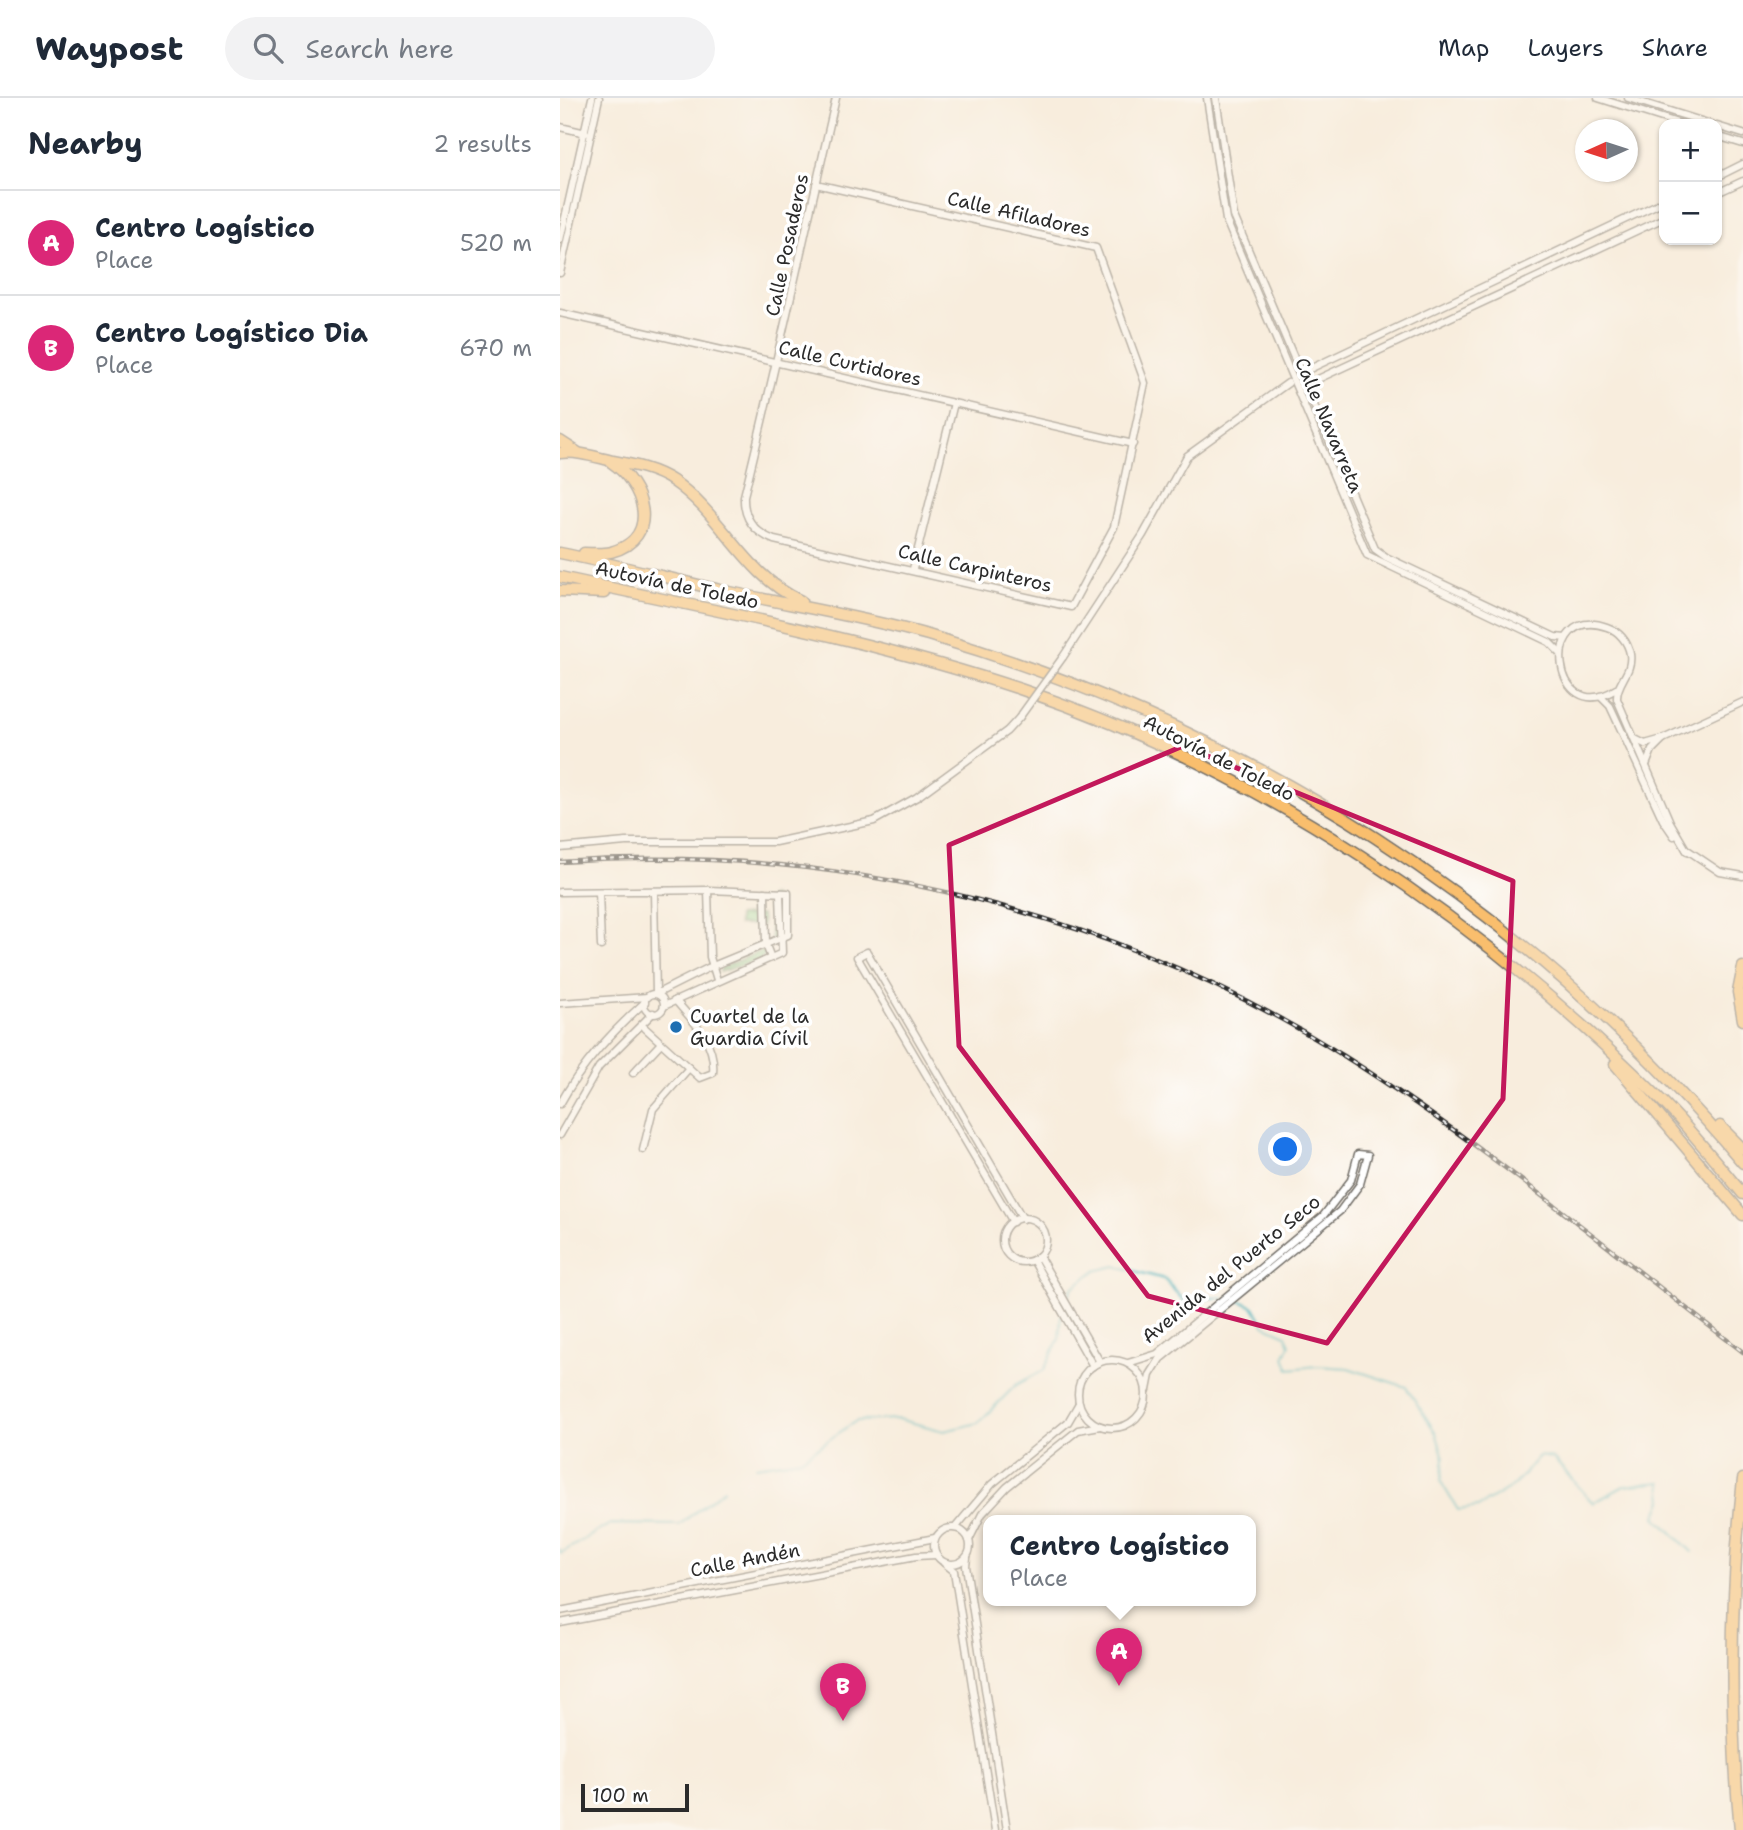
<!DOCTYPE html>
<html lang="en">
<head>
<meta charset="utf-8">
<style>
	:root { --surface:#fff; --page:#f2f2f3; --text:#1f2937; --muted:#747a83; --line:#e0e1e3; --accent:#db2777 }
	body { margin:0; font-family:"Shantell Sans",sans-serif; background:var(--page); color:var(--text) }
	.controls { position:absolute; right:21px; top:21px; display:grid; overflow:hidden; border-radius:14px; box-shadow:0 2px 5px #0004 }
	.controls button { width:63px; height:63px; display:grid; place-items:center; padding:0; border:0; border-bottom:2px solid var(--line); background:var(--surface); color:var(--text); font:35px sans-serif }
	.compass { position:absolute; left:1015px; top:21px; width:63px; height:63px; border-radius:50%; background:var(--surface); box-shadow:0 2px 5px #0004; rotate:267deg }
	.scale { position:absolute; left:21px; bottom:18px; width:108px; box-sizing:border-box; padding-left:7px; border:4px solid #2b2b2b; border-top:0; font-size:19px; line-height:24px; white-space:nowrap; color:#2b2b2b; -webkit-text-stroke:5px #fff; paint-order:stroke }
	.you { position:absolute; left:726px; top:1052px; width:24px; height:24px; margin:-18px; border:5px solid #fff; border-radius:50%; background:#1a73e8; box-shadow:0 0 0 10px #1a73e833 }
	.badge { display:grid; place-items:center; width:46px; height:46px; border-radius:50%; background:var(--accent); color:#fff; font-size:23px; font-weight:700 }
	.pin { position:absolute; translate:-50% -58px; filter:drop-shadow(0 2px 4px #0008) }
	.pin::after { content:''; position:absolute; top:37px; width:24px; height:21px; background:inherit; clip-path:polygon(0 0,100% 0,50% 100%) }
	.popup { position:absolute; left:423px; top:1417px; width:273px; height:91px; box-sizing:border-box; display:grid; place-content:center; border-radius:14px; background:var(--surface); filter:drop-shadow(0 2px 5px #0005); font-size:23px; white-space:nowrap; color:var(--muted) }
	.popup b { font-size:26px; color:var(--text) }
	.popup::after { content:''; position:absolute; left:50%; top:100%; margin-left:-14px; border:14px solid transparent; border-top-color:var(--surface) }
	.list { margin:0; padding:0; list-style:none }
	h2 { display:flex; justify-content:space-between; align-items:center; height:91px; margin:0; padding:0 28px; font-size:30px }
	h2 small { font-size:23px; font-weight:400; color:var(--muted) }
	.list li { display:grid; grid-template-columns:46px 1fr auto; gap:21px; align-items:center; box-sizing:border-box; height:105px; padding:0 28px; border-top:2px solid var(--line) }
	.list b { display:block; font-size:26px; white-space:nowrap }
	.list p { margin:0; font-size:23px; white-space:nowrap; color:var(--muted) }
	.list em { font-size:23px; font-style:normal; color:var(--muted) }
	.icon { flex:none; width:38px; height:38px; fill:none; stroke:currentColor; stroke-width:2; stroke-linecap:round; stroke-linejoin:round }
	.map { position:relative; flex:none; width:1183px; height:1732px; overflow:hidden }
	header { display:flex; align-items:center; gap:42px; box-sizing:border-box; height:98px; padding:0 35px; background:var(--surface); border-bottom:2px solid var(--line) }
	header strong { font-size:33px }
	nav { display:flex; gap:38px; margin-inline-start:auto; font-size:24px }
	.search { width:490px; height:63px; background:var(--page); display:flex; align-items:center; gap:18px; box-sizing:border-box; padding:0 24px; border-radius:38px; color:var(--muted); font-size:26px }
	main { display:flex }
	aside { flex:1; background:var(--surface) }
	.map>svg:first-child { display:block }
	.green { fill:#91d690; stroke:#5e805e; stroke-width:2 }
	.lines { fill:none; stroke-linecap:round; stroke-linejoin:round }
	.stream { stroke:#3fb0b9; stroke-width:2 }
	.street-casing { stroke:#736f69; stroke-width:9 }
	.highway-casing { stroke:#736f69; stroke-width:13 }
	.street { stroke:#fff; stroke-width:6 }
	.highway { stroke:#f9be6d; stroke-width:10 }
	.rail-casing { stroke:#2b2b2b; stroke-width:4.5 }
	.rail { stroke:#fff; stroke-width:2; stroke-dasharray:5; stroke-linecap:butt }
	.street-bridge-casing { stroke:#736f69; stroke-width:9; stroke-linecap:butt }
	.street-bridge { stroke:#fff; stroke-width:6 }
	.marked { fill:none; stroke:#c2185b; stroke-width:5; stroke-linejoin:round }
	.poi-dot { fill:#1f6fb2; stroke:#fff; stroke-width:2.5 }
	.labels { text-anchor:middle; dominant-baseline:central; stroke-width:7; stroke-linejoin:round; paint-order:stroke }
	.street-label { font-size:19px; fill:#2b2b2b; stroke:#fff }
	.poi-label { font-size:19px; fill:#2b2b2b; stroke:#fff; text-anchor:start }
</style>
</head>
<body>
<header>
<strong>Waypost</strong>
<div class="search"><svg class="icon" aria-label="search" viewBox="0 0 24 24"><circle cx="10" cy="10" r="6"/><path d="M15 15l6 6"/></svg>Search here</div>
<nav><a>Map</a><a>Layers</a><a>Share</a></nav>
</header>
<main>
<aside>
<h2>Nearby<small>2 results</small></h2>
<ul class="list">
<li><span class="badge">A</span><div><b>Centro Logístico</b><p>Place</p></div><em>520 m</em></li>
<li><span class="badge">B</span><div><b>Centro Logístico Dia</b><p>Place</p></div><em>670 m</em></li>
</ul>
</aside>
<div class="map">
<svg width="1183" height="1732" viewBox="0 0 1183 1732">
	<rect width="100%" height="100%" fill="#fff"/>
	<filter id="ink" filterUnits="userSpaceOnUse"><feTurbulence type="fractalNoise" baseFrequency=".0143" numOctaves="2"/><feDisplacementMap in="SourceGraphic" scale="14" xChannelSelector="R" yChannelSelector="G"/><feConvolveMatrix kernelMatrix="1 2 1 2 8 2 1 2 1" color-interpolation-filters="sRGB"/></filter>
	<filter id="wash" filterUnits="userSpaceOnUse"><feTurbulence type="fractalNoise" baseFrequency=".00686" numOctaves="4" result="noise"/><feDisplacementMap in="SourceGraphic" scale="28" xChannelSelector="R" yChannelSelector="G"/><feGaussianBlur stdDeviation="1.57" result="paint"/><feColorMatrix in="noise" values="0 0 0 0 0 0 0 0 0 0 0 0 0 0 0 0 0 1.4 0 .05"/><feComposite in="paint" operator="in"/></filter>
	<g filter="url(#wash)">
		<rect width="100%" height="100%" fill="#f8eddd"/>
		<g class="green">
			<path d="M 212,798 L 216,801 L 217,840 L 211,842 L 209,800 Z"/>
			<path d="M 201,817 L 202,827 L 178,827 L 178,818 Z"/>
			<path d="M 202,853 L 206,856 L 201,861 L 160,874 L 161,870 Z"/>
		</g>
		<g class="lines">
			<g class="stream">
				<path d="M 507,1202 L 512,1190 L 535,1173 L 556,1168 L 604,1181 L 627,1206 L 649,1200 L 662,1200"/>
				<path d="M 678,1202 L 694,1209 L 704,1227 L 726,1237 L 730,1247 L 724,1259 L 729,1271 L 757,1268 L 788,1270 L 846,1289 L 876,1335 L 884,1360 L 881,1384 L 898,1412 L 918,1409 L 954,1387 L 979,1358 L 993,1360 L 1033,1405 L 1064,1388 L 1101,1384 L 1103,1402 L 1096,1419 L 1132,1454"/>
				<path d="M 196,1368 L 241,1361 L 296,1323 L 338,1321 L 384,1333 L 418,1325 L 456,1287 L 484,1272 L 499,1241 L 501,1217"/>
				<path d="M 0,1451 L 1,1455 L 50,1426 L 119,1427 L 164,1391"/>
			</g>
		</g>
	</g>
	<g filter="url(#ink)">
		<g class="lines">
			<g class="street-casing">
				<g id="street">
					<path d="M 647,0 L 666,122 L 807,457 L 989,544 L 1000,555"/>
					<path d="M 656,0 L 674,118 L 815,451 L 826,459 L 995,539 L 1006,540"/>
					<path d="M 1038,0 L 1121,26"/>
					<path d="M 1068,0 L 1151,26"/>
					<path d="M 1157,28 L 1183,36"/>
					<path d="M 0,29 L 26,35"/>
					<path d="M 1157,38 L 1183,46"/>
					<path d="M 1157,79 L 1183,66"/>
					<path d="M 256,86 L 536,150 L 585,285 L 554,429 L 511,509 L 214,442 C 194,434 183,420 184,398 C 217,266 245,133 276,0"/>
					<path d="M 1157,95 L 1183,83"/>
					<path d="M 0,142 L 32,0"/>
					<path d="M 0,175 L 39,0"/>
					<path d="M 0,215 L 573,346"/>
					<path d="M 739,276 L 1104,103"/>
					<path d="M 743,288 L 1104,120"/>
					<path d="M 353,471 L 394,305"/>
					<path d="M 503,559 L 583,437 L 627,358 L 728,285"/>
					<path d="M 1056,591 C 992,632 978,505 1047,529 C 1059,533 1068,544 1070,556 C 1073,575 1056,584 1057,601 L 1110,724 L 1127,753"/>
					<path d="M 1040,598 L 1050,608 L 1103,722 L 1114,738"/>
					<path d="M 1075,641 L 1085,646 L 1103,641 L 1092,652 L 1086,667"/>
					<path d="M 1103,641 L 1183,604"/>
					<path d="M 0,750 L 66,744 L 215,744 L 314,723 L 357,699 L 447,633 L 459,620"/>
					<path d="M 1126,751 L 1160,774 L 1183,778"/>
					<path d="M 148,792 L 150,859 L 157,882"/>
					<path d="M 0,794 L 148,792 L 228,795 L 228,837 L 148,870 L 96,896 L 94,793"/>
					<path d="M 39,794 L 41,848"/>
					<path d="M 205,794 L 206,847 L 211,860"/>
					<circle cx="94" cy="906" r="10"/>
					<path d="M 0,905 L 88,899"/>
					<path d="M 104,908 L 222,855 L 220,795"/>
					<path d="M 85,930 L 140,980 L 153,975 C 156,944 134,924 115,902"/>
					<path d="M 73,975 L 101,945"/>
					<path d="M 0,1006 C 22,966 51,935 85,904"/>
					<path d="M 0,1037 L 39,969 L 93,915"/>
					<path d="M 83,1052 L 93,1011 L 129,970"/>
					<circle cx="464" cy="1142" r="22"/>
					<path d="M 453,1124 L 297,859 L 307,854 L 463,1121"/>
					<path d="M 479,1158 L 540,1264"/>
					<path d="M 473,1162 L 533,1268"/>
					<circle cx="552" cy="1296" r="34"/>
					<path d="M 568,1265 L 597,1256 L 763,1118 L 791,1082 L 798,1056 L 808,1057 L 800,1086 L 780,1113 L 600,1261 L 590,1277 L 587,1292"/>
					<circle cx="392" cy="1448" r="18"/>
					<path d="M 395,1430 L 432,1386 L 508,1324 L 519,1305"/>
					<path d="M 409,1442 L 422,1416 L 447,1389 L 518,1332 L 540,1328"/>
					<path d="M 407,1460 L 406,1468 L 447,1732"/>
					<path d="M 384,1465 L 394,1473 L 435,1732"/>
					<path d="M 0,1513 L 375,1440"/>
					<path d="M 0,1525 L 356,1458 L 376,1457"/>
				</g>
			</g>
			<g class="highway-casing">
				<g id="highway">
					<path d="M 0,343 L 17,354"/>
					<path d="M 0,355 C 18,353 35,359 53,363 C 74,367 95,371 113,383 C 163,417 184,477 241,503"/>
					<path d="M 0,455 C 54,466 107,480 160,492 C 229,507 300,518 368,537 C 690,630 967,808 1183,1065"/>
					<path d="M 24,455 C 33,455 43,456 51,454 C 102,440 84,386 51,364"/>
					<path d="M 0,479 C 154,513 311,541 460,591 C 701,672 918,820 1097,998 C 1128,1028 1155,1063 1183,1096"/>
					<path d="M 0,493 L 44,495"/>
					<path d="M 1183,869 L 1178,894 L 1183,922"/>
					<path d="M 1055,966 L 1183,1117"/>
					<path d="M 1160,1028 L 1183,1051"/>
					<path d="M 1180,1732 C 1169,1615 1170,1498 1183,1381"/>
				</g>
			</g>
			<use href="#street" class="street"/>
			<use href="#highway" class="highway"/>
			<g class="rail-casing">
				<path id="rail" d="M 0,764 C 274,745 551,812 784,958 C 924,1046 1052,1154 1183,1254"/>
			</g>
			<use href="#rail" class="rail"/>
			<g class="street-bridge-casing">
				<path id="street-bridge" d="M 459,620 L 503,559"/>
			</g>
			<use href="#street-bridge" class="street-bridge"/>
		</g>
	</g>
	<path d="M0 0H1183V1732H0ZM 623,648 L 953,783 L 943,1001 L 767,1245 L 588,1198 L 399,948 L 389,747 Z" fill="#f8eddd" fill-opacity=".55" fill-rule="evenodd"/>
	<path class="marked" d="M 623,648 L 953,783 L 943,1001 L 767,1245 L 588,1198 L 399,948 L 389,747 Z"/>
	<circle class="poi-dot" cx="116" cy="929" r="7"/>
	<g class="labels">
		<g class="street-label">
			<text transform="translate(459 116) rotate(13)">Calle Afiladores</text>
			<text transform="translate(227 147) rotate(-78)">Calle Posaderos</text>
			<text transform="translate(290 265) rotate(13)">Calle Curtidores</text>
			<text transform="translate(769 327) rotate(67)">Calle Navarreta</text>
			<text transform="translate(415 470) rotate(13)">Calle Carpinteros</text>
			<text transform="translate(117 487) rotate(12)">Autovía de Toledo</text>
			<text transform="translate(659 660) rotate(27)">Autovía de Toledo</text>
			<text transform="translate(671 1171) rotate(-39)">Avenida del Puerto Seco</text>
			<text transform="translate(185 1462) rotate(-11)">Calle Andén</text>
		</g>
		<g class="poi-label">
			<text x="130" y="918">Cuartel de la<tspan x="130" dy="22">Guardia Cívil</tspan></text>
		</g>
	</g>
</svg>
<div class="controls">
<button>+</button>
<button>−</button>
</div>
<svg class="compass" viewBox="-18 -18 36 36"><path d="M0-13l5 13h-10z" fill="#e53935"/><path d="M0 13l5-13h-10z" fill="#747a83"/></svg>
<div class="scale">100 m</div>
<div class="you"></div>
<div class="pin badge" style="left:559px;top:1588px">A</div>
<div class="popup"><b>Centro Logístico</b>Place</div>
<div class="pin badge" style="left:283px;top:1623px">B</div>
</div>
</main>
</body>
</html>
